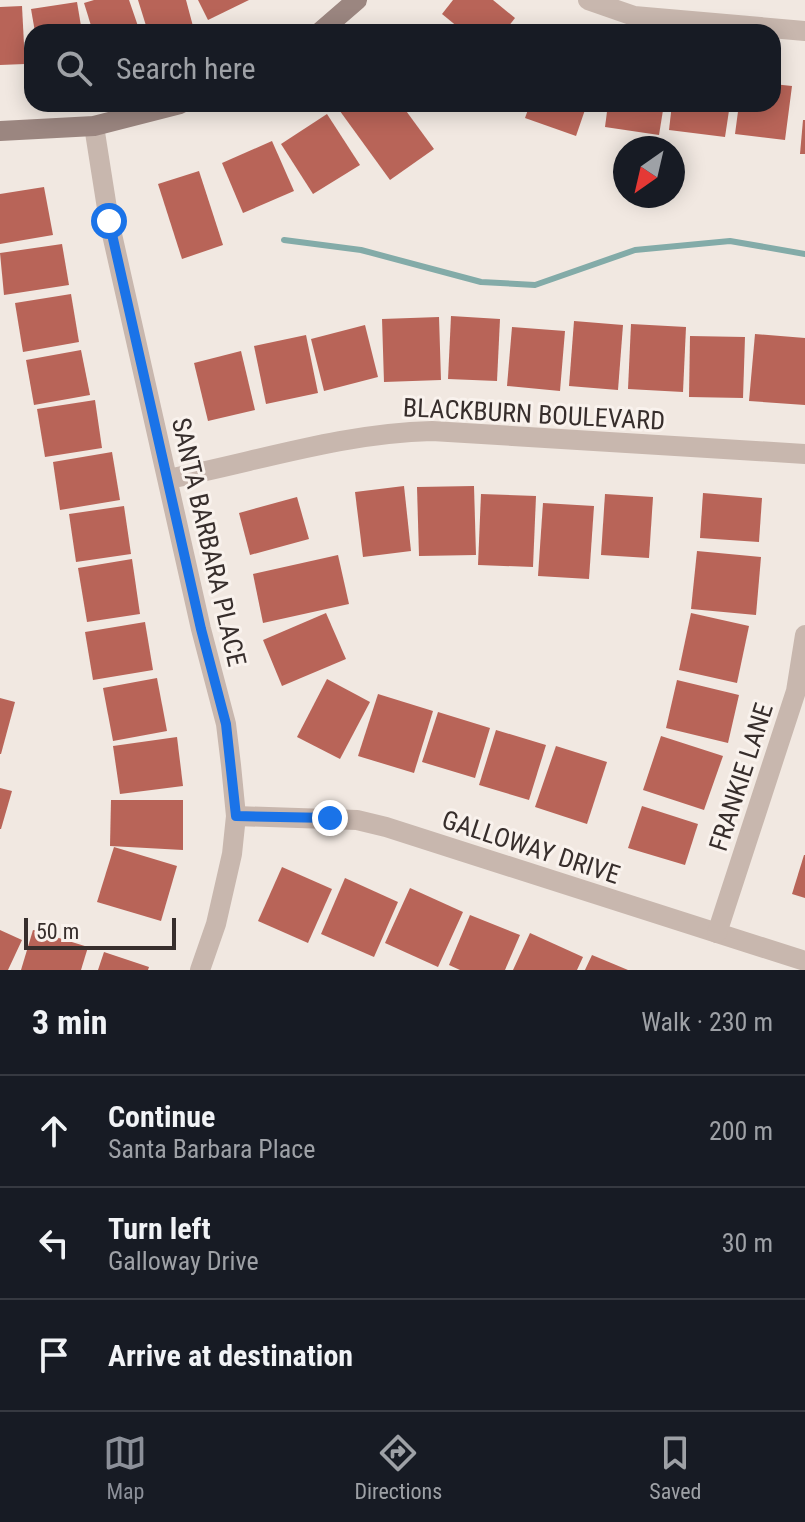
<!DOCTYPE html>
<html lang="en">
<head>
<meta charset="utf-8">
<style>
	:root { --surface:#171b24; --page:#242831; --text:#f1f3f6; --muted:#9ea1a6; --line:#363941; --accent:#8c9099 }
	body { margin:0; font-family:"Roboto Condensed",sans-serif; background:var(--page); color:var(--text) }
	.compass { position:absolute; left:613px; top:136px; width:72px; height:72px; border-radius:50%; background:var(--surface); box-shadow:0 4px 20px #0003; rotate:214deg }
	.scale { position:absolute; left:24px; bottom:20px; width:152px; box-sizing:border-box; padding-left:8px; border:4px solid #372e2c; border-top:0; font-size:22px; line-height:28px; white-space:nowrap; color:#372e2c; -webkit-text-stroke:6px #f9f2ed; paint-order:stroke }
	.stop { position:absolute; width:24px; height:24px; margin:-18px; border:6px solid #1a73e8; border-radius:50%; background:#fff }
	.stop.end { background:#1a73e8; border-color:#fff; box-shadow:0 2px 8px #0008 }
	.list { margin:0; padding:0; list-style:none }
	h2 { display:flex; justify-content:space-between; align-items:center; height:104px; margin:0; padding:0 32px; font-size:34px }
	h2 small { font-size:26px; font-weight:400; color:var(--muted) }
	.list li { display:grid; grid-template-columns:52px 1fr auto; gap:24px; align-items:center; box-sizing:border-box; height:112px; padding:0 32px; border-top:2px solid var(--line) }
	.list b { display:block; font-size:30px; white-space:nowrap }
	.list p { margin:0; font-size:26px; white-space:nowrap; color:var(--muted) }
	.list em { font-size:26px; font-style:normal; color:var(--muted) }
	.icon { flex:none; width:44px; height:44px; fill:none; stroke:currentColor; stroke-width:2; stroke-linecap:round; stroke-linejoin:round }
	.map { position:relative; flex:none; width:805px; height:970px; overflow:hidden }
	.search { position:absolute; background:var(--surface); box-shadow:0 4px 20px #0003; left:24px; right:24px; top:24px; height:88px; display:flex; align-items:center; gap:20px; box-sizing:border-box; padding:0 28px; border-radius:24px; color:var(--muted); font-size:30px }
	.sheet { height:440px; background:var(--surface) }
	nav { display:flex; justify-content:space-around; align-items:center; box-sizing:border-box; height:112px; border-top:2px solid var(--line); background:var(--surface); font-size:22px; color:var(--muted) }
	nav a { display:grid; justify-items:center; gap:4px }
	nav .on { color:var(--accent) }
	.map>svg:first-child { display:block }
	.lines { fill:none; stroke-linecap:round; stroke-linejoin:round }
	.stream { stroke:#83aba8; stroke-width:6 }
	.building { fill:#b86458 }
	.street { stroke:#c8b7ae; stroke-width:20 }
	.secondary { stroke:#9b8680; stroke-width:20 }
	.route { stroke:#1a73e8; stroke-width:10 }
	.labels { text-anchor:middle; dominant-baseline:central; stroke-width:6; stroke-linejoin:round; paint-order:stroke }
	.street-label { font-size:26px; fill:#372e2c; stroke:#f9f2ed }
</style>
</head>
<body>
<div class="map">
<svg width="805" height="970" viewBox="0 0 805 970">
	<rect width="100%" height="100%" fill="#f1e8e1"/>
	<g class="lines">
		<path class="stream" d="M 284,240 L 361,250 L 481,282 L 535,285 L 635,250 L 730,241 L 805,254"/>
	</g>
	<g class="building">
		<path d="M 94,0 L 129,0 L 140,32 L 93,32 L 84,3 Z"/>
		<path d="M 138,0 L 186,0 L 194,30 L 148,32 Z"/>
		<path d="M 198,0 L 249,0 L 208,20 Z"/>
		<path d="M 453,0 L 493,0 L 515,18 L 504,32 L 464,32 L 442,14 Z"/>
		<path d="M 77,2 L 82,32 L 35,32 L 31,9 Z"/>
		<path d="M 22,6 L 25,64 L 0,65 L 0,7 Z"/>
		<path d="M 773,84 L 792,86 L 785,140 L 735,134 L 739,104 L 773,104 Z"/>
		<path d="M 341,104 L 401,104 L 434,149 L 390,180 L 337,107 Z"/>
		<path d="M 530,104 L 587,104 L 576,136 L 525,118 Z"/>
		<path d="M 608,104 L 664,104 L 659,135 L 605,127 Z"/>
		<path d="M 672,104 L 730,104 L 725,137 L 669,130 Z"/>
		<path d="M 327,114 L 360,165 L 313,194 L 281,144 Z"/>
		<path d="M 803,120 L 805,120 L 805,154 L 800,154 Z"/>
		<path d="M 272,141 L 294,191 L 243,213 L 222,163 Z"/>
		<path d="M 199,171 L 223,245 L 182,259 L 158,184 Z"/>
		<path d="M 44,187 L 53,235 L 0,244 L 0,194 Z"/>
		<path d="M 62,244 L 69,285 L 4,295 L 0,253 Z"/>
		<path d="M 71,294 L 79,342 L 23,352 L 15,303 Z"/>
		<path d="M 451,316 L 500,319 L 497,381 L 448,379 Z"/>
		<path d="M 439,317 L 441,380 L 384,382 L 382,319 Z"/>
		<path d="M 574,321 L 623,325 L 618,390 L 569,386 Z"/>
		<path d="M 631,324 L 686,327 L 683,392 L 628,389 Z"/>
		<path d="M 365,325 L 378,377 L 324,391 L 311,339 Z"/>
		<path d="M 512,327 L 565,331 L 560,391 L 507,386 Z"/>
		<path d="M 755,334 L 805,338 L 805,405 L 749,401 Z"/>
		<path d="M 306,335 L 318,393 L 266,404 L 254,346 Z"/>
		<path d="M 690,336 L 745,337 L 743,398 L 689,397 Z"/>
		<path d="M 81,350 L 90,395 L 34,405 L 26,360 Z"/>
		<path d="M 241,351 L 255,410 L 208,421 L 194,363 Z"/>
		<path d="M 95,400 L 102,448 L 45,457 L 37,409 Z"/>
		<path d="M 112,452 L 120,500 L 60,510 L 53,462 Z"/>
		<path d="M 404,486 L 411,551 L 363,557 L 355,492 Z"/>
		<path d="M 474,486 L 476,555 L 419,556 L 417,487 Z"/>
		<path d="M 703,493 L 762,498 L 759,542 L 700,538 Z"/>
		<path d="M 481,494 L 536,496 L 533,567 L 478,565 Z"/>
		<path d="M 605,494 L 653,497 L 649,558 L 601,555 Z"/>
		<path d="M 297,497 L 309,539 L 250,555 L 239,513 Z"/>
		<path d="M 543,503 L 594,506 L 589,579 L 538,576 Z"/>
		<path d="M 124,506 L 131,554 L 76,562 L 69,514 Z"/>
		<path d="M 697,551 L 761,557 L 756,615 L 691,609 Z"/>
		<path d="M 338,555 L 349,604 L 263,623 L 253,574 Z"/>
		<path d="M 132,559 L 140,614 L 87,622 L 78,568 Z"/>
		<path d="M 326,613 L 346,659 L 282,686 L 263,640 Z"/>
		<path d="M 691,613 L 749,626 L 737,683 L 679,670 Z"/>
		<path d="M 145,622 L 153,670 L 93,680 L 85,632 Z"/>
		<path d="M 157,678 L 167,731 L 113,741 L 103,688 Z"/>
		<path d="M 327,679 L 370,702 L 340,759 L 297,737 Z"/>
		<path d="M 677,680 L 739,695 L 728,743 L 666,728 Z"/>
		<path d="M 378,694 L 433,711 L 414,773 L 358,756 Z"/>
		<path d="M 0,698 L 15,702 L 1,754 L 0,754 Z"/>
		<path d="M 438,712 L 490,728 L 475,778 L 422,762 Z"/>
		<path d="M 496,730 L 546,745 L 529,800 L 479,785 Z"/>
		<path d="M 661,736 L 723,756 L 704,810 L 643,790 Z"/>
		<path d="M 177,737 L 183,786 L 120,794 L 113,746 Z"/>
		<path d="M 556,746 L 607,762 L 587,824 L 535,807 Z"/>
		<path d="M 0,788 L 12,791 L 1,829 L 0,829 Z"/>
		<path d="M 111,800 L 183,800 L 183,850 L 110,846 Z"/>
		<path d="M 642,806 L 698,824 L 685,865 L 628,848 Z"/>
		<path d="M 114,847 L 177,866 L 161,921 L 97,902 Z"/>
		<path d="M 804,855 L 805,855 L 805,898 L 792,894 Z"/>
		<path d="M 282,867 L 332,889 L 308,943 L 258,921 Z"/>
		<path d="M 345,878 L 398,902 L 374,957 L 321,934 Z"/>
		<path d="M 410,888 L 463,912 L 438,967 L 385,943 Z"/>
		<path d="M 470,915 L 520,935 L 505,970 L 460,970 L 449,965 Z"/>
		<path d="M 0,930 L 22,940 L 8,970 L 0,970 Z"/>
		<path d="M 33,930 L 88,947 L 81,970 L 21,970 Z"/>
		<path d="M 530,933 L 583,957 L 577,970 L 513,970 Z"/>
		<path d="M 104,952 L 149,967 L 148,970 L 98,970 Z"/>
		<path d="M 592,955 L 628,970 L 585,970 Z"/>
	</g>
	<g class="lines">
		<g class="street">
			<path d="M 588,0 L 634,16 L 805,31"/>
			<path d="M 94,126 L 109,221 L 201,629 L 226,724 L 231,765 L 236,816 L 232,854 L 216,924 L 200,970"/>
			<path d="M 168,479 C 256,462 342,433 432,431 L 805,454"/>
			<path d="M 236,816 L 357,820 L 386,827 L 805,961"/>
			<path d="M 717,933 L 796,691 L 805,635"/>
		</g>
		<g class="secondary">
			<path d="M 320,32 L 357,0"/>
			<path d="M 0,131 L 94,126 L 180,104"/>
		</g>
	</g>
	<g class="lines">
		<path class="route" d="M 109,221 L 201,629 L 226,724 L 236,816 L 330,818"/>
	</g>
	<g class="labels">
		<g class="street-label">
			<text transform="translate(534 414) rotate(3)">BLACKBURN BOULEVARD</text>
			<text transform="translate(209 542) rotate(77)">SANTA BARBARA PLACE</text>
			<text transform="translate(741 777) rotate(-72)">FRANKIE LANE</text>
			<text transform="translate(531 847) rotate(18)">GALLOWAY DRIVE</text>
		</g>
	</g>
</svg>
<svg class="compass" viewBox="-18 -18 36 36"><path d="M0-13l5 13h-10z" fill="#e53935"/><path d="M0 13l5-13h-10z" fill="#9ea1a6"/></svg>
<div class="scale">50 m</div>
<div class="stop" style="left:109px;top:221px"></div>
<div class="stop end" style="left:330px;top:818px"></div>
<div class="search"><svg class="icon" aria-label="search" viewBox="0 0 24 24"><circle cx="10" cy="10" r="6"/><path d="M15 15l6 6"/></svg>Search here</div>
</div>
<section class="sheet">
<h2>3 min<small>Walk · 230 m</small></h2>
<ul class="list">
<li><svg class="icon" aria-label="ahead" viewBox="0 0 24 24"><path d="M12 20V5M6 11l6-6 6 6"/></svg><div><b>Continue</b><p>Santa Barbara Place</p></div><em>200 m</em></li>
<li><svg class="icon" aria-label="left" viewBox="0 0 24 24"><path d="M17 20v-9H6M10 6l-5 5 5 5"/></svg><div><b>Turn left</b><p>Galloway Drive</p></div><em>30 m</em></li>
<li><svg class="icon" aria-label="arrive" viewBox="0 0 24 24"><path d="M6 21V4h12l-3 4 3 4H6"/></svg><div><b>Arrive at destination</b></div></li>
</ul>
</section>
<nav>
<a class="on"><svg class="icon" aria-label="map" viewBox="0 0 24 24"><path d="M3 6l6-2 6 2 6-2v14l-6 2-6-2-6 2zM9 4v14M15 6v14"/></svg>Map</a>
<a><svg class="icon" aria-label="directions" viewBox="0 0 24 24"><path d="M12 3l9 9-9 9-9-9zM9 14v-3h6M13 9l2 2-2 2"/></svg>Directions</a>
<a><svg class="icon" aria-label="saved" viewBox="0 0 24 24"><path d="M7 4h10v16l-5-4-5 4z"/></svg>Saved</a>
</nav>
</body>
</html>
